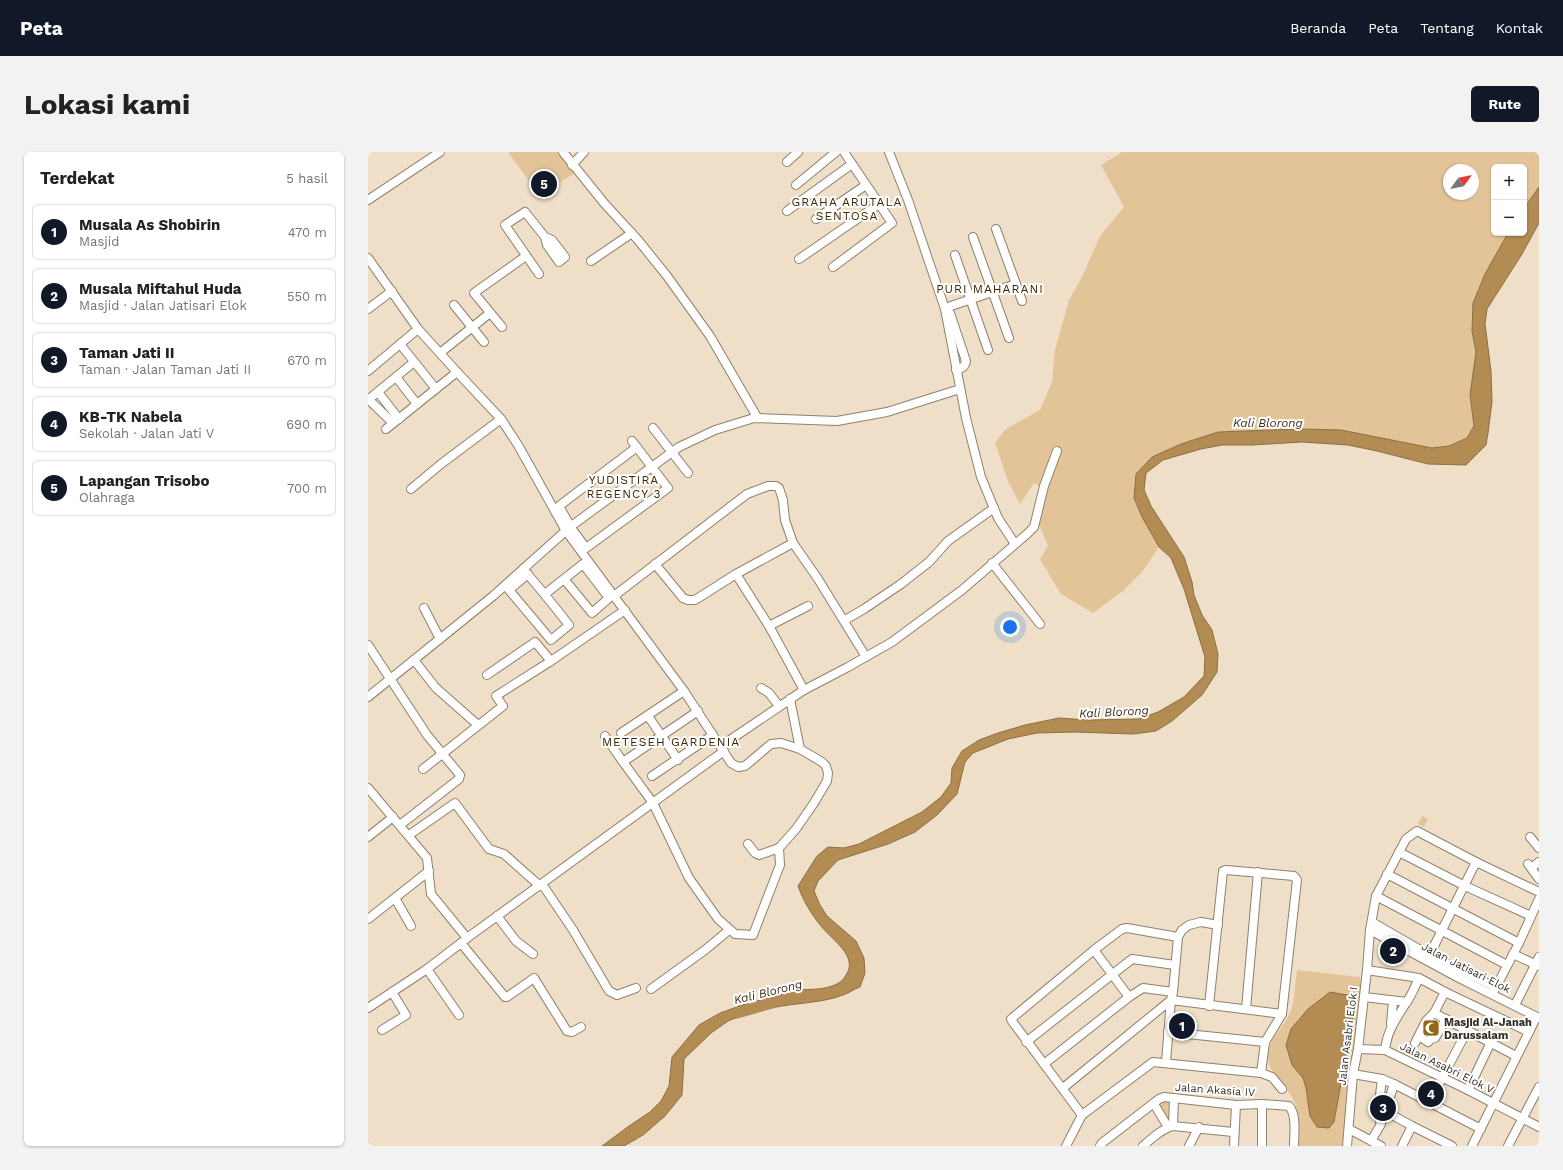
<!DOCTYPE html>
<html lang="id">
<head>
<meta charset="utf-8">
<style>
	:root { --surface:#fff; --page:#f2f2f2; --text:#222; --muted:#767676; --line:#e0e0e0; --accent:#111827 }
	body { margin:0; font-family:"Work Sans",sans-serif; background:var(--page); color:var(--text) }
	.controls { position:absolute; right:12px; top:12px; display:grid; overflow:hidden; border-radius:6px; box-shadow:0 1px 3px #0004 }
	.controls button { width:36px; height:36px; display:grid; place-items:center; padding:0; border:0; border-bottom:1px solid var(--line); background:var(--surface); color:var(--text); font:20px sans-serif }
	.compass { position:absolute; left:1075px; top:12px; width:36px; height:36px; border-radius:50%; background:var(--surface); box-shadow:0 1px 3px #0004; rotate:57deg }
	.you { position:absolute; left:642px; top:475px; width:14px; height:14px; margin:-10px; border:3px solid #fff; border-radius:50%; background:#1a73e8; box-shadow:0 0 0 6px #1a73e833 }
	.badge { display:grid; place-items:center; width:26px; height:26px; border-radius:50%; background:var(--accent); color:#fff; font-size:13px; font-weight:700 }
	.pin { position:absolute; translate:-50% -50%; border:2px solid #fff; box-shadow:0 1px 4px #0006 }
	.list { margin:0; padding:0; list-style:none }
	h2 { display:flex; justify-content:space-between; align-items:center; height:52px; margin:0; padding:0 16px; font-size:17px }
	h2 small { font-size:13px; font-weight:400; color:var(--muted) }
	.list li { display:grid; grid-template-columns:26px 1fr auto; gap:12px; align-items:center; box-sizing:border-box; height:56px; margin:0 8px 8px; padding:0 8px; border:1px solid var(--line); border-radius:6px }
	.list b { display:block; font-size:15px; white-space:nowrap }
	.list p { margin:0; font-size:13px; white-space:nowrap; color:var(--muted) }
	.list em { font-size:13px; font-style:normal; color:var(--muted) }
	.map { position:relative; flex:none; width:1171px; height:994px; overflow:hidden; border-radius:6px }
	header { display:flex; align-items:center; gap:24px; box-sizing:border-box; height:56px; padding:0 20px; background:var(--accent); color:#fff }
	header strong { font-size:19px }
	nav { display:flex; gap:22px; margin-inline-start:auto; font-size:14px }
	.intro { display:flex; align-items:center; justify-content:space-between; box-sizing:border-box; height:96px; padding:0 24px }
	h1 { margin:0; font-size:28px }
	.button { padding:10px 18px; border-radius:6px; background:var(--accent); color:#fff; font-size:14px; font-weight:700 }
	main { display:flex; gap:24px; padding:0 24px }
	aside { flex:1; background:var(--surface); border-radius:6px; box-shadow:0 1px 3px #0004 }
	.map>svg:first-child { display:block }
	.green { fill:#e3c499; fill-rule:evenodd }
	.water { fill:#b28c52; stroke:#8c7044 }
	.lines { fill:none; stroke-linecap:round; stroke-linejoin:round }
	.river { stroke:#b28c52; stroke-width:11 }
	.minor-casing { stroke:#8f806c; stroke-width:10 }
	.minor { stroke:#fff; stroke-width:8 }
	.labels { text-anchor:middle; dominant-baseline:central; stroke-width:4; stroke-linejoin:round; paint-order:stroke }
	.street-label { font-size:11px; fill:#342e25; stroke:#fff }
	.poi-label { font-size:11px; font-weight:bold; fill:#342e25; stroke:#fff; text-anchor:start }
	.neighbourhood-label { font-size:12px; letter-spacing:1px; fill:#3c2701; stroke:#fff }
	.water-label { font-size:12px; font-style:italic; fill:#423016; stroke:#fff }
</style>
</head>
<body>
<header>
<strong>Peta</strong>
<nav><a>Beranda</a><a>Peta</a><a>Tentang</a><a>Kontak</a></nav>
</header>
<div class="intro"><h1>Lokasi kami</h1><a class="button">Rute</a></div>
<main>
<aside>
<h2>Terdekat<small>5 hasil</small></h2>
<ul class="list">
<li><span class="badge">1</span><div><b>Musala As Shobirin</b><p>Masjid</p></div><em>470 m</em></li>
<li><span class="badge">2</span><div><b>Musala Miftahul Huda</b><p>Masjid · Jalan Jatisari Elok</p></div><em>550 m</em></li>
<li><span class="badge">3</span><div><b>Taman Jati II</b><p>Taman · Jalan Taman Jati II</p></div><em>670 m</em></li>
<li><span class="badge">4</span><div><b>KB-TK Nabela</b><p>Sekolah · Jalan Jati V</p></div><em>690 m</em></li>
<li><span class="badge">5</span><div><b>Lapangan Trisobo</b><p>Olahraga</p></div><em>700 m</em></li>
</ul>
</aside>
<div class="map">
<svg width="1171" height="994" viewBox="0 0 1171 994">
	<rect width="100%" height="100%" fill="#efdfc8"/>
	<g class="green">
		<path d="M 140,0 L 191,0 L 207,21 L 171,43 Z"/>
		<path d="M 754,0 L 1171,0 L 1171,35 L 1156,56 L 1156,15 L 1126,15 L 1126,81 L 1140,81 L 1117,122 L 1105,151 L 1104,179 L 1108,200 L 1102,243 L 1106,274 L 1099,286 L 1081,294 L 1064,296 L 973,278 L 933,277 L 850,280 L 813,292 L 784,305 L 766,346 L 774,365 L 791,395 L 774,420 L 755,439 L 725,461 L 693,442 L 672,407 L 680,394 L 671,372 L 679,337 L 666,331 L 652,352 L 640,329 L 627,291 L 638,277 L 672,258 L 684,230 L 687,198 L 701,148 L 714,125 L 732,84 L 756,55 L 733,13 ZM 1081,18 L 1105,18 L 1105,42 L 1081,42 Z"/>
		<path d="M 1054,664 L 1060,667 L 1056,675 L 1050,672 Z"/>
		<path d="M 929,818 L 992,825 L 994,838 L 975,994 L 930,994 C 930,980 932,964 927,951 C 920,934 900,924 900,904 C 900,885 918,875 923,858 C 927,846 927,831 929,818 Z"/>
		<path d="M 794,948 L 805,950 L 805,969 L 800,970 L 789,953 Z"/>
	</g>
	<g class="water">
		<path d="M 1171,35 L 1171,71 L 1154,102 L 1119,157 L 1117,172 L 1123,219 L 1124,250 L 1120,281 L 1118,293 L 1098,313 L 1060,312 L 1009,299 L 980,293 L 934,290 L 884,293 L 854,293 L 833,297 L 795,308 L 778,321 L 776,338 L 783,354 L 816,405 L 824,430 L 826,443 L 834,463 L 844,478 L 850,502 L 849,520 L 834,543 L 804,569 L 788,579 L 765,582 L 706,580 L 669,581 L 640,587 L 605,601 L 597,610 L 589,642 L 569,663 L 547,680 L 520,692 L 470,708 L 450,729 L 446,739 L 452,753 L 459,764 L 488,789 L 496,806 L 497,821 L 492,835 C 486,837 481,841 475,843 C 449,853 419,850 393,859 L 389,849 C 403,845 417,841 431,838 C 442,837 453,838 464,834 C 470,832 475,829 478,823 C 491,804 463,787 453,774 C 443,762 435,748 430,734 L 449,704 L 460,695 L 476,696 L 491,692 L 554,660 L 573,645 L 583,631 L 584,616 L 594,599 L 611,588 L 630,581 L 657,573 L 691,566 L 720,568 L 771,567 L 790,560 L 816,545 L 836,524 L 837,505 L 816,437 L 803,406 L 791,395 L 774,365 L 766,346 L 768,322 L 784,305 L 813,292 L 850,280 L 933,277 L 973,278 L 1064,296 L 1081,294 L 1099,286 L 1106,274 L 1102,243 L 1108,200 L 1104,179 L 1105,151 L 1117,122 L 1140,81 L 1156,81 L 1156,56 Z"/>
		<path d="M 962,840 L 985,844 L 988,849 L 966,970 L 961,976 L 949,975 L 942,964 L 938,936 L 935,926 L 924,913 L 918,893 L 923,877 L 940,857 Z"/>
		<path d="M 380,851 L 383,860 L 360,869 L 343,881 L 316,907 L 314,943 L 297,964 L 275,983 L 256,994 L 234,994 L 261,974 L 282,960 L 293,949 L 301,934 L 304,905 L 331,873 L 352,861 Z"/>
	</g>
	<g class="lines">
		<path class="river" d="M 369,861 L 404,851"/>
		<g class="minor-casing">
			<g id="minor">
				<path d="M 195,0 L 236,51 L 270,88 L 299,124 L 342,184 L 389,265"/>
				<path d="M 521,0 L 540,48 L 577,157 L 598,266 L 613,325 L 630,366 L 647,392"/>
				<path d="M 419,10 L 430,0"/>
				<path d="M 204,13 L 216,0"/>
				<path d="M 428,33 L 468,0"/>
				<path d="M 0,48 L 72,0"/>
				<path d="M 419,59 L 484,12"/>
				<path d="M 448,67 L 498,33"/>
				<path d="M 628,77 L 648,132"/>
				<path d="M 605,85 L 641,186"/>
				<path d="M 587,103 L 620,198"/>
				<path d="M 0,106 L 50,177 L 89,220 L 133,267 L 150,293 L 198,379 L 316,539 L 363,611 L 370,615 L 377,614 L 403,592 L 413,591 L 432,597 L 454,610 L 458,614 L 460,621 L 459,629 L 446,651 L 428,677 L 411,696 L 412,713 L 385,783 L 367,782 L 350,767 L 321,726 L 285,651 L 255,610 L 330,559"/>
				<path d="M 431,107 L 511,52"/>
				<path d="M 223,109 L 264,81"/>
				<path d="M 465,115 L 524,71 L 476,0"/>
				<path d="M 171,122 L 137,73 L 157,60 L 177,85 L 179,93 L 191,110 L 197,105 L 184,88 L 177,85"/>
				<path d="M 86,153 L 116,190"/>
				<path d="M 580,155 L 648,132 L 654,149"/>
				<path d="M 0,157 L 24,139"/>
				<path d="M 582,161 L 598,209 C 597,215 594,216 588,218"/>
				<path d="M 134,175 L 106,141 L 158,104"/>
				<path d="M 32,192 L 68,237"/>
				<path d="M 72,201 L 122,161"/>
				<path d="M 0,219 L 50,177"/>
				<path d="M 28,225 L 49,252"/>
				<path d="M 10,240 L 31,267"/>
				<path d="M 0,247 L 25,271"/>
				<path d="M 0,248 L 46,210"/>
				<path d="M 285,276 L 320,321"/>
				<path d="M 18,277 L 89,220"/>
				<path d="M 264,289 L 300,336 L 218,396 L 204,377 L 191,354 L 269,295"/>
				<path d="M 43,337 L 73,312 L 133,267"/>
				<path d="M 624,411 L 672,472"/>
				<path d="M 287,412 L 315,446 L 320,448 L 327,448 L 368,422 L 425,391"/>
				<path d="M 155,417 C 171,435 186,454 201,473 L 183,488 L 141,438 L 160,422"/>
				<path d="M 368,422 L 401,474 L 436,538"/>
				<path d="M 177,442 L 215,412 L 241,446 L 224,461 L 196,427"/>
				<path d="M 246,444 L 379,342 L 400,334 L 408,334 L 411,336 L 415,348 L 417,368 L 425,391 L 450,427 L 498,505"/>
				<path d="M 56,456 L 72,487"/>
				<path d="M 477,468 L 496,457 L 533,432 L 561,410 L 580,389 L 626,356"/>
				<path d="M 401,474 L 440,454"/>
				<path d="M 0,493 L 59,583 L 92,623 L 91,627 L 32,673"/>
				<path d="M 46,508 L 68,536 L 110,573"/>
				<path d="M 119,523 L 167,490 L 183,509"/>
				<path d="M 393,536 L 401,541 L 411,554"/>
				<path d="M 0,545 L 125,444 L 202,375 L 311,295 L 347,278 L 386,266 L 469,269 L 519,260 L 592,237"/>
				<path d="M 422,547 L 432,597"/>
				<path d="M 280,564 L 310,608"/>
				<path d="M 253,581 L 316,539"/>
				<path d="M 237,584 L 255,610"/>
				<path d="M 353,594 L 436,538 L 480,515 L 524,490 L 594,438 L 659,382 L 666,375 L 676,334 L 689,299"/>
				<path d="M 55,617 L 135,554 L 128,544 L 183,509 L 257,458"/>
				<path d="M 284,624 L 345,583"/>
				<path d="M 0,636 L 59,706 L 63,742 L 99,786 L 356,599"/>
				<path d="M 41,683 L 87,651 L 121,697 L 136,702 L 172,734"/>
				<path d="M 0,685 L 25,665"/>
				<path d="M 1162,685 L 1171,696"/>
				<path d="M 380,692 L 387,701 L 391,703 L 411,696"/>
				<path d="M 1031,700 L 1097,734 L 1163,764"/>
				<path d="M 1160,712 L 1171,727"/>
				<path d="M 1167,713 L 1171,710"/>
				<path d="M 1019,722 L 1151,791"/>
				<path d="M 174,732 L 205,778 L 241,839 L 249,843 L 268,836"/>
				<path d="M 1171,740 L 1108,710 L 1049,679 L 1038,687 L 1008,744 L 1002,778 L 1091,826 L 1171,866"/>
				<path d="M 1008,744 L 1139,813"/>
				<path d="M 27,746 L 43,774"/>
				<path d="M 129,764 L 148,789 L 165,802"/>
				<path d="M 0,767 L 61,719"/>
				<path d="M 1004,770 L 1061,803 L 1127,835"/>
				<path d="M 99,786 L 93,791 L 137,845 L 139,845 L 166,826 L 199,879 L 204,880 L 213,875"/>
				<path d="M 726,798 L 761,845"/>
				<path d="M 1145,802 L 1171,814"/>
				<path d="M 1060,806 L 1108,710"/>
				<path d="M 59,817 L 91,863"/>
				<path d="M 999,818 L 1051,826 L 1077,840 L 1161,880"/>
				<path d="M 283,837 L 337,798 L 361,778"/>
				<path d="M 1126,839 L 1151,791 L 1171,747"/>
				<path d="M 1077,840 L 1066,861 L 1148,904"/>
				<path d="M 996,845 L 1039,850"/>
				<path d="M 803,848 L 914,862"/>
				<path d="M 1147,853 L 1171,805"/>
				<path d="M 841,854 L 855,719 L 858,718 L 926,724 L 929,728 L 914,862 L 897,890 L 893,921"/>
				<path d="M 0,856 L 59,817 L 93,791"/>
				<path d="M 878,857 L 890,720"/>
				<path d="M 1023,872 L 1025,849"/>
				<path d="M 14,878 L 38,863 L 24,840"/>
				<path d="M 800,880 L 897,890"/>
				<path d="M 1051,884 L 1060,890 L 1063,887 L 1067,886 L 1078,867"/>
				<path d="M 658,890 L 764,807 L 807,813"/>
				<path d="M 1047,891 L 1058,869 L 1066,861"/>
				<path d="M 990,897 L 1017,898 L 1100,938 L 1171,975"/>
				<path d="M 1017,898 C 1019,879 1028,867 1038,851 C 1044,843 1047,834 1051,826"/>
				<path d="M 798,910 L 803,848 L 805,840 L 810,785 L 814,778 L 821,773 L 833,770 L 850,773"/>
				<path d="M 676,912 L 761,845 L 775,836 L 805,840"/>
				<path d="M 985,922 L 1014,927 L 1026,932 L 1113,977"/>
				<path d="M 695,936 L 803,848"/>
				<path d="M 1100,938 L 1123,890"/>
				<path d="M 1062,951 L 1074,926 L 1099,879"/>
				<path d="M 786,952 L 800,975"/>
				<path d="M 1017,959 L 1044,974 L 1084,994"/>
				<path d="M 714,963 L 644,869 L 643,867 L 726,798 L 754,777 L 759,776 L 810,785"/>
				<path d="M 1016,964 L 1026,932"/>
				<path d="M 805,974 L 806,946"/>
				<path d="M 981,977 L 1013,994"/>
				<path d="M 1003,989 L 1013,972 C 1008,964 1013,937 1014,927"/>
				<path d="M 698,994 L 714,963 L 785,910 L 893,921 L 904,925 L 914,937"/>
				<path d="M 732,994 L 734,991 L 791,947 L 796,945 L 868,953 L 894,952 L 921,954 C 929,963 926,982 926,994"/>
				<path d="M 775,994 C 784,986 794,977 805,974 L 865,980"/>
				<path d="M 821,994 L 831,975"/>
				<path d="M 866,994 L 868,953"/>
				<path d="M 894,994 L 894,952"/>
				<path d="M 979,994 L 985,922 L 990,897 L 999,818 L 1002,778"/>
				<path d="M 1034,994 L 1044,974"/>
				<path d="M 1104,994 L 1166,870"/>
				<path d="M 1140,994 L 1171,935"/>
			</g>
		</g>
		<use href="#minor" class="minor"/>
	</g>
	<defs>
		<g id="mosque-square" transform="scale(0.9)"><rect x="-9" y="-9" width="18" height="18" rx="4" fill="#956816" stroke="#fff"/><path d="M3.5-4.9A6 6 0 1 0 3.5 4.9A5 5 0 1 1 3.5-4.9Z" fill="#fff"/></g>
	</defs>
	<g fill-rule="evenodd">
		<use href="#mosque-square" x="1063" y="876"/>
	</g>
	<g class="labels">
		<g class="street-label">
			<text transform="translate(1098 816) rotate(27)">Jalan Jatisari Elok</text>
			<text transform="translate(980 884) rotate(-83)">Jalan Asabri Elok I</text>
			<text transform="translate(1079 916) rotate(26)">Jalan Asabri Elok V</text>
			<text transform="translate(847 938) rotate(4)">Jalan Akasia IV</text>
		</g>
		<g class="poi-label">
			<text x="1076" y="870">Masjid Al-Janah<tspan x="1076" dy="13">Darussalam</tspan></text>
		</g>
		<g class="neighbourhood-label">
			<text x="479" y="50">GRAHA ARUTALA<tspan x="479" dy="14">SENTOSA</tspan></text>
			<text x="622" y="137">PURI MAHARANI</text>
			<text x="256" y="328">YUDISTIRA<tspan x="256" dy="14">REGENCY 3</tspan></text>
			<text x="303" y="590">METESEH GARDENIA</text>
		</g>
		<g class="water-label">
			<text x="900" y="271">Kali Blorong</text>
			<text transform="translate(746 560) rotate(-3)">Kali Blorong</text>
			<text transform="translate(400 840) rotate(-14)">Kali Blorong</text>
		</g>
	</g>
</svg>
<div class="controls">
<button>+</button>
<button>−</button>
</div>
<svg class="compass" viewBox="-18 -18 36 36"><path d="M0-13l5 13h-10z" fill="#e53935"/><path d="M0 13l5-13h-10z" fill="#767676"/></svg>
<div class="you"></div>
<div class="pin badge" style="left:814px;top:874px">1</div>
<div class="pin badge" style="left:1025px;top:799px">2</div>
<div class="pin badge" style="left:1015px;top:956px">3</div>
<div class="pin badge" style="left:1063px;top:942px">4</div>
<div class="pin badge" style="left:176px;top:32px">5</div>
</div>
</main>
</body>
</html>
